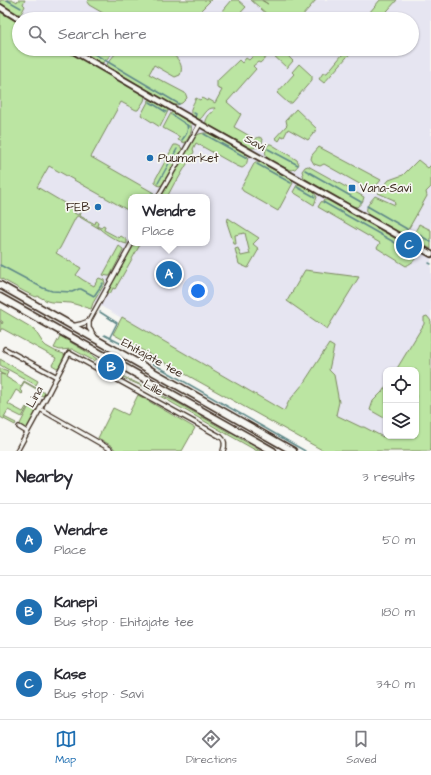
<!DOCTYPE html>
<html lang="en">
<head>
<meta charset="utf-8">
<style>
	:root { --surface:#fff; --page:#f2f2f3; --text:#2b2b33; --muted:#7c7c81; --line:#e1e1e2; --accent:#1f6fb2 }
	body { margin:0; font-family:"Architects Daughter",sans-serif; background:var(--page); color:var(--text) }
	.controls { position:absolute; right:12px; bottom:12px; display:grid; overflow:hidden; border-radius:8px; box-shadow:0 1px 3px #0004 }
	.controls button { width:36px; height:36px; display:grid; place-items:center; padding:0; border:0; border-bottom:1px solid var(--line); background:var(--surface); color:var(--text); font:20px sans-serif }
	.you { position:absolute; left:198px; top:291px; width:14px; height:14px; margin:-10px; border:3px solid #fff; border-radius:50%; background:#1a73e8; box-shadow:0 0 0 6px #1a73e833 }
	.badge { display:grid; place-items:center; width:26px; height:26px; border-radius:50%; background:var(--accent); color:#fff; font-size:13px; font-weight:700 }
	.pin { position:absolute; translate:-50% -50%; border:2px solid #fff; box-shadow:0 1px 4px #0006 }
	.popup { position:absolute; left:128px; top:194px; width:82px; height:52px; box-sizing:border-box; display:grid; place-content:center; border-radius:8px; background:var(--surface); filter:drop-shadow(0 1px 3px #0005); font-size:13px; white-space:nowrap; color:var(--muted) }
	.popup b { font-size:15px; color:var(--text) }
	.popup::after { content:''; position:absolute; left:50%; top:100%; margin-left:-8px; border:8px solid transparent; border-top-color:var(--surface) }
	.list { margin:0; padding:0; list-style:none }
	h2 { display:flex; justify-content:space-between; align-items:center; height:52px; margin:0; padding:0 16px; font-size:17px }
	h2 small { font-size:13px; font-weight:400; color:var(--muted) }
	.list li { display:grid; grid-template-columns:26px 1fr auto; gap:12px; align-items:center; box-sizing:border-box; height:72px; padding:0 16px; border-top:1px solid var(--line) }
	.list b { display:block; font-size:15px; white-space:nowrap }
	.list p { margin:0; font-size:13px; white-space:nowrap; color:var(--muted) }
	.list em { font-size:13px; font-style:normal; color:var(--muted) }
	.icon { flex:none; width:22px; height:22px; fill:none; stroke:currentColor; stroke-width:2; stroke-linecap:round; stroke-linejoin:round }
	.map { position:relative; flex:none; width:431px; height:451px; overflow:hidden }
	.search { position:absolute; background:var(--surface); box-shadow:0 1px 3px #0004; left:12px; right:12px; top:12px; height:44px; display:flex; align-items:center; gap:10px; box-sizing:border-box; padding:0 14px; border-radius:22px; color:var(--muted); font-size:15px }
	.sheet { height:268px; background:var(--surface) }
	nav { display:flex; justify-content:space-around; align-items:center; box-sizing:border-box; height:56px; border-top:1px solid var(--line); background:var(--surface); font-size:11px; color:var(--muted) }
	nav a { display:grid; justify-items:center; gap:2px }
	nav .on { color:var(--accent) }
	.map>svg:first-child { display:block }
	.built { fill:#e6e5f1; fill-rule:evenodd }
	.green { fill:#bbe5a2; stroke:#7b8860 }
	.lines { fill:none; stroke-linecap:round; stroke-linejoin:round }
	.stream { stroke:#5e8888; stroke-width:1.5 }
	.minor-casing { stroke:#3b2a1e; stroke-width:6 }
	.tertiary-casing { stroke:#3b2a1e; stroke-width:8 }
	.trunk-casing { stroke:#3b2a1e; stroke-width:9 }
	.minor { stroke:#f6f6f2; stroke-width:3.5 }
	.tertiary { stroke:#f6f6f2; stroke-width:4.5 }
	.trunk { stroke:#f6f6f2; stroke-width:6 }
	.poi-dot { fill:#1f6fb2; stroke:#f6f6f2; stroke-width:1.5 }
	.labels { text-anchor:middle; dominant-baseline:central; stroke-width:3.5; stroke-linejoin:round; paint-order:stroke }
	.street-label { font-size:12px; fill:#3b2a1e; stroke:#f6f6f2 }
	.poi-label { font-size:12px; fill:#3b2a1e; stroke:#f6f6f2; text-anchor:start }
</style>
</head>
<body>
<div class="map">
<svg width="431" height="451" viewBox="0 0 431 451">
	<rect width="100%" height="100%" fill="#f6f6f2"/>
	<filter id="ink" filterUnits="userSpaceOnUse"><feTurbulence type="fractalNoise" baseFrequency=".025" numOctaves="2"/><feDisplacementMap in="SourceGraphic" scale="8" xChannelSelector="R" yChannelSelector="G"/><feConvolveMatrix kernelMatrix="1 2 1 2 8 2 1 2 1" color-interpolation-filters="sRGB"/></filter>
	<g filter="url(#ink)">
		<path class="built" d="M 0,0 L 262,0 L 286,16 L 300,0 L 431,0 L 431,451 L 358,451 L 280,408 L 46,275 L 76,217 L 25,184 L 51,135 L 91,154 L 130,87 L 64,49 L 412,49 L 412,19 L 19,19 L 19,23 L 0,12 ZM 131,197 L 207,197 L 207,243 L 131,243 ZM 386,370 L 416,370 L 416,436 L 386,436 Z"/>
		<g class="green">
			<path d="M 0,0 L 14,0 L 17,2 L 18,0 L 25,0 L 23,4 L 25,6 L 22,12 L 20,14 L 15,14 L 1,5 Z"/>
			<path d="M 88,0 L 211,0 L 192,19 L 106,19 L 108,16 L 89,5 L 87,2 Z"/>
			<path d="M 232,0 L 238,0 L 246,7 L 235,19 L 216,19 Z"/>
			<path d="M 251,0 L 261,0 L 268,4 L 262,0 L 316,0 L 302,16 L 304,19 L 269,19 L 269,16 Z"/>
			<path d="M 380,0 L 397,0 L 380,19 L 364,19 Z"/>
			<path d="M 0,12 L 19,23 L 19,49 L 64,49 L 143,94 L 145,97 L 144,101 L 138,110 L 136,110 L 121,102 L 91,157 L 154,193 L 152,197 L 131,197 L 131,212 L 49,166 L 37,187 L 76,210 L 74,213 L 78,215 L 80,212 L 81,213 L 80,216 L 95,224 L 96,221 L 98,222 L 97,226 L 101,228 L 103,225 L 105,226 L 104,230 L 119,238 L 121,236 L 127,240 L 127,244 C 120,243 105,234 100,229 L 78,216 L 76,217 L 60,248 L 56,253 L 81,268 L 76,275 L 83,280 L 94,286 L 98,279 L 99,278 L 104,280 L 105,283 L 93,303 L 91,309 L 71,303 L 51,302 L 47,301 L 38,296 L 36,297 L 25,292 L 0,278 Z"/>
			<path d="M 77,49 L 116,49 L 104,62 L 101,63 Z"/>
			<path d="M 119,49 L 169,49 L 168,50 C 176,57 185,64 180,75 L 175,77 L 154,65 L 149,74 L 185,93 L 186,95 L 187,98 L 182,103 L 177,105 L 171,104 L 109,67 L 107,64 Z"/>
			<path d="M 250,49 L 281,49 L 293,61 L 287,68 L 271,53 L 260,63 L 258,62 L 253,66 L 256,69 L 227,102 L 241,114 L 234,127 L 255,139 L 259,137 L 263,139 C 262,146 258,148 251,148 L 206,124 C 205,120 208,117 210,113 L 212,113 L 215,108 C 206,107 205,116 199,120 C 186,113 191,109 196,98 L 200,100 L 202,98 L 207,101 L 208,99 L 215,103 L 222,90 L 217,88 L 217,81 L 239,60 L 242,63 L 246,58 L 249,60 L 253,56 L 247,51 Z"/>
			<path d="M 347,49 L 354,49 L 324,83 L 319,79 L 323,73 L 327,73 Z"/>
			<path d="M 299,64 L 311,75 L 312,76 L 312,80 L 292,103 L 288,103 L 277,93 L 294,74 L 292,72 Z"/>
			<path d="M 149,100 L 151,100 L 168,109 L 168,111 L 160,127 L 141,115 Z"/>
			<path d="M 296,109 L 317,129 L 308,140 L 288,129 L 284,137 L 282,136 L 279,141 L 275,138 L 287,125 L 286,120 Z"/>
			<path d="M 173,112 L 190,123 C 194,130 189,137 185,143 L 178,140 L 180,137 L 163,128 L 171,113 Z"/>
			<path d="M 204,133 L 208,133 C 219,139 241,148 248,157 C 247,162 247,166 242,168 L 237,166 L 196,143 L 193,149 L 194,152 L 177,181 L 175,182 L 167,197 L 161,197 L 195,137 L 199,134 Z"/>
			<path d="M 269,144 L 271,144 L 297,160 L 299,164 C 297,167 296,169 292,170 C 288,170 284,167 280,165 C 276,163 271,161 268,158 C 264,154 265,148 269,144 Z"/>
			<path d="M 174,145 L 177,145 L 181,147 L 182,150 L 162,185 L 159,186 L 155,183 L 155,180 Z"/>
			<path d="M 319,147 L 381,180 L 372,191 L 324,164 L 320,166 L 314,164 L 311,159 L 312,155 Z"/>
			<path d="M 418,160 L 428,168 L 431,165 L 431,187 L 426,192 L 427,196 L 409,228 L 405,232 L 402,234 L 368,215 C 364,207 370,202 375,196 L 395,205 L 394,200 L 378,193 L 389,180 L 403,175 Z"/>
			<path d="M 255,162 L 260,162 L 292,180 L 293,183 L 278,211 L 243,191 L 241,188 Z"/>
			<path d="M 308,166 L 364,197 C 363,202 361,204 357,207 L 352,206 L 304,178 L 302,171 L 305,167 Z"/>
			<path d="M 300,184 C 307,188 313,190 317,197 L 314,205 L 293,192 L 297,185 Z"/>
			<path d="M 324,200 L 327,200 L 412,248 L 417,251 C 418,259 413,262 406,266 L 377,248 L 380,243 L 318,207 L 321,202 Z"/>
			<path d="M 228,218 L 259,238 L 253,244 L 259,249 L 248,268 L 239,264 L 235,249 L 238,248 L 241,256 L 250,254 L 245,233 L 235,235 L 236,244 L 234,244 L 227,223 Z"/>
			<path d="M 419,224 L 431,230 L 431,249 C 426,246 413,242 414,236 C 414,232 418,227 419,224 Z"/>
			<path d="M 135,243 L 141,243 L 115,289 L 113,288 L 110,294 L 108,292 L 108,290 Z"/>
			<path d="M 119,246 L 123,249 L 123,251 L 110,276 L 108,276 L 103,275 Z"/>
			<path d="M 305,270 L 359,277 L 327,329 L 287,301 Z"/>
			<path d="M 0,309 L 34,329 L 43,343 L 46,346 L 55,351 L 64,354 C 65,360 62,365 57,368 L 52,365 L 56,358 L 3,329 L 1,329 L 0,332 L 0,321 L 1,322 L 2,324 L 3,322 L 0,320 Z"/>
			<path d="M 427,316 L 431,321 L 431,450 L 430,451 L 324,451 L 113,334 L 122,317 L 284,411 L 289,401 L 303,384 L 329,344 L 334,347 L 329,370 L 334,375 L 339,402 L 336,415 L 361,427 L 364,427 L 383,437 L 386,432 L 386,436 L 416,436 L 416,370 L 396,370 L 424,324 L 424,317 Z"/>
			<path d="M 60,336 L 87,352 L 97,359 L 94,361 L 72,349 L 60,350 L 54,348 Z"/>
			<path d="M 0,359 L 38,381 L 36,385 L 0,365 Z"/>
			<path d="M 0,368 L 8,371 L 6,377 L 21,386 L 24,381 L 45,393 L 43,396 L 38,394 L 37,392 L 38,390 L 24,382 L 20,390 L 23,393 L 22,394 L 16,390 L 8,404 L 23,412 L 26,407 L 27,408 L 22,417 L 8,410 L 4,417 L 16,423 L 15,425 L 0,417 L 0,374 L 5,375 L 0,373 Z"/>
			<path d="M 122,376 C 140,384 158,394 176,402 L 262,451 L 257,451 L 144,387 L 121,377 Z"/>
			<path d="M 386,386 L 386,419 L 370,410 L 373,401 L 382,392 Z"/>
			<path d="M 138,395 L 195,428 L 182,451 L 116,451 L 112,446 L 98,438 L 113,408 L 128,415 Z"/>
			<path d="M 29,406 L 37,410 L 27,428 C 24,430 22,428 20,426 L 20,424 Z"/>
		</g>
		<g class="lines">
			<g class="stream">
				<path d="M 7,0 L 21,8"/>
				<path d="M 31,14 L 39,19"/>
				<path d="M 86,49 L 179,104"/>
				<path d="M 150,102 L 166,112"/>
				<path d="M 194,113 L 196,114 L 195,117"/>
				<path d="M 172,115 L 190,127"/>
				<path d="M 204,134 L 247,158"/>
				<path d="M 182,140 C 186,135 189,131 187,125"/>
				<path d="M 268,149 L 298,165"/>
				<path d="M 257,164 L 291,183"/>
				<path d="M 305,170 L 361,202"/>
				<path d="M 158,183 L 177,149"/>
				<path d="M 297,187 L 315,197"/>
				<path d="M 150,197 L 152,193"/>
				<path d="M 323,202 L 415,254"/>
				<path d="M 367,206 L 407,229"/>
				<path d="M 416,233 L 431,242"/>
				<path d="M 429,263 L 431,264"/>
				<path d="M 0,265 L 43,288 L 52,291 L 72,292 L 79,289 L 81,289 L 94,296 L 103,283"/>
				<path d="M 100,312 L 117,323 L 110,337"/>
				<path d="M 104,335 L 145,356 L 150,362 L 305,451"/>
			</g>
			<g class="minor-casing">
				<g id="minor">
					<path d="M 158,197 L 200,124"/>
					<path d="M 89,321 L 132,243"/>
					<path d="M 72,326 L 81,324 L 89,321 L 89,328 L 95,337"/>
					<path d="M 5,349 L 57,377"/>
					<path d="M 40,409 L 110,449 L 111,451"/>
					<path d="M 19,427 L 27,432"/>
					<path d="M 17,451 L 40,409 L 69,353 L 221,437 C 226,441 225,446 223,451"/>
				</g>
			</g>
			<g class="tertiary-casing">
				<g id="tertiary">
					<path d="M 0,7 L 19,19"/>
					<path d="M 70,49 L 200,124 L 431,254"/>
				</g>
			</g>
			<g class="trunk-casing">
				<g id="trunk">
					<path d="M 0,285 L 293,451"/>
					<path d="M 0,297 L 273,451"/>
				</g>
			</g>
			<use href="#minor" class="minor"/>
			<use href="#tertiary" class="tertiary"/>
			<use href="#trunk" class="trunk"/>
		</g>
	</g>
	<g class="poi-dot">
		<circle cx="150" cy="158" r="4"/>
		<rect x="348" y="184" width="8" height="8" rx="2"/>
		<circle cx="98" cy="207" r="4"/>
	</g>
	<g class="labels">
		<g class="street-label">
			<text transform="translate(255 143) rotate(29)">Savi</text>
			<text transform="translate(152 358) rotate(29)">Ehitajate tee</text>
			<text transform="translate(153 388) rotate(29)">Lille</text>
			<text transform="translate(35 397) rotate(-62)">Lina</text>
		</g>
		<g class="poi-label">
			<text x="158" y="158">Puumarket</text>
			<text x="360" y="188">Vana-Savi</text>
			<text x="90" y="207" text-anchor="end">FEB</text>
		</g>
	</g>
</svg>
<div class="controls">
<button><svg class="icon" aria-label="locate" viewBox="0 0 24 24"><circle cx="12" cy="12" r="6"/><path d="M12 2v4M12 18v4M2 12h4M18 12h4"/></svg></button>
<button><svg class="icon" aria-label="layers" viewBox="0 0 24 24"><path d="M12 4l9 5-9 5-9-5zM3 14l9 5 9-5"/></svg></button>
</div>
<div class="you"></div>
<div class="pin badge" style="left:169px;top:274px">A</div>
<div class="popup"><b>Wendre</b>Place</div>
<div class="pin badge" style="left:111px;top:367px">B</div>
<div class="pin badge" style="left:409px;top:245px">C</div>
<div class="search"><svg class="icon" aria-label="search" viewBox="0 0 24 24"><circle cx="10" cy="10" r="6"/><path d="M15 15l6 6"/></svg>Search here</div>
</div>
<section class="sheet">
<h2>Nearby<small>3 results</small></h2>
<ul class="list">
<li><span class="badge">A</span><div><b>Wendre</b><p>Place</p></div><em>50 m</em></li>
<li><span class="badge">B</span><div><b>Kanepi</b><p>Bus stop · Ehitajate tee</p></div><em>180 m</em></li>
<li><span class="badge">C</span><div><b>Kase</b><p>Bus stop · Savi</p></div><em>340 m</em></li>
</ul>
</section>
<nav>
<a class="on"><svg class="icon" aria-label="map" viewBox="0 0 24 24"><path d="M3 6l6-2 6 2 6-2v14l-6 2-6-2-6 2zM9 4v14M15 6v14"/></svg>Map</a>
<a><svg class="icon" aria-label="directions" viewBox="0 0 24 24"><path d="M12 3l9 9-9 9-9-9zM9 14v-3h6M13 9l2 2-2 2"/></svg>Directions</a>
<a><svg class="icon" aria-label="saved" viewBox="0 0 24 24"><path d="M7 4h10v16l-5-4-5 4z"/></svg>Saved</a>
</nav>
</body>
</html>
